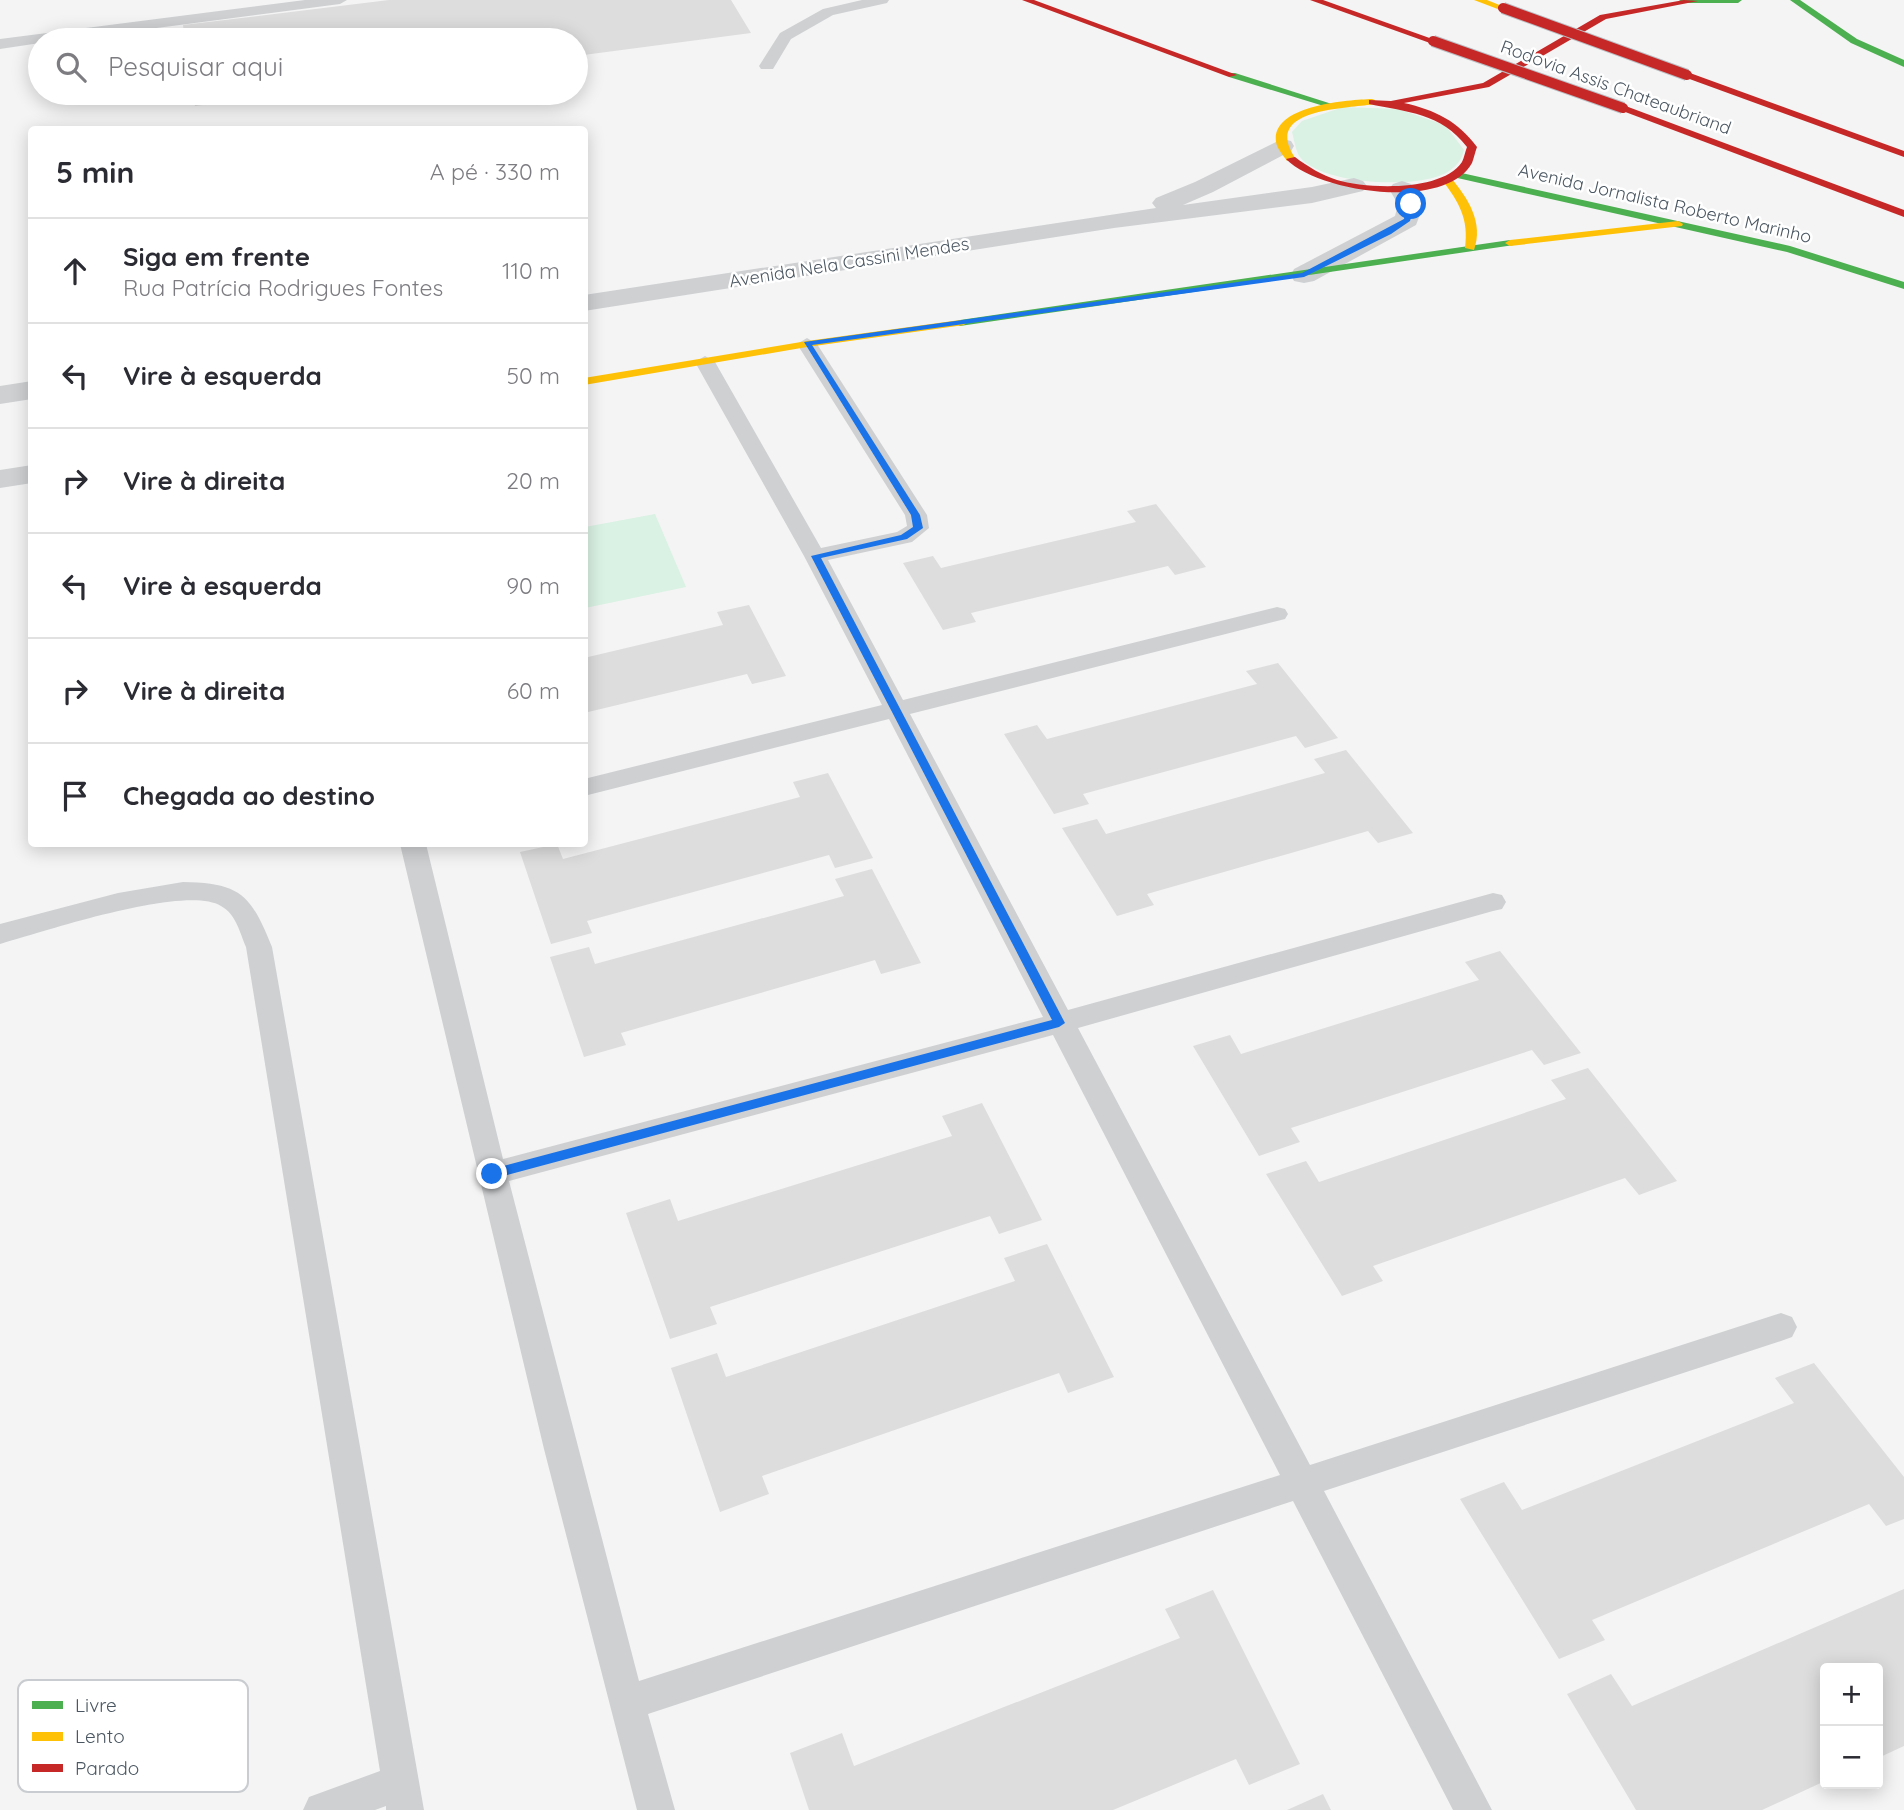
<!DOCTYPE html>
<html lang="pt">
<head>
<meta charset="utf-8">
<style>
	:root { --surface:#fff; --page:#f7f7f7; --text:#2b2b33; --muted:#7c7c81; --line:#e1e1e2 }
	body { margin:0; font-family:Quicksand,sans-serif; background:var(--page); color:var(--text) }
	.controls { position:absolute; right:21px; bottom:21px; display:grid; overflow:hidden; border-radius:7px; box-shadow:0 4px 18px #0003 }
	.controls button { width:63px; height:63px; display:grid; place-items:center; padding:0; border:0; border-bottom:2px solid var(--line); background:var(--surface); color:var(--text); font:35px sans-serif }
	.stop { position:absolute; width:21px; height:21px; margin:-16px; border:5px solid #1a73e8; border-radius:50%; background:#fff }
	.stop.end { background:#1a73e8; border-color:#fff; box-shadow:0 2px 7px #0008 }
	.list { margin:0; padding:0; list-style:none }
	h2 { display:flex; justify-content:space-between; align-items:center; height:91px; margin:0; padding:0 28px; font-size:30px }
	h2 small { font-size:23px; font-weight:400; color:var(--muted) }
	.list li { display:grid; grid-template-columns:46px 1fr auto; gap:21px; align-items:center; box-sizing:border-box; height:105px; padding:0 28px; border-top:2px solid var(--line) }
	.list b { display:block; font-size:26px; white-space:nowrap }
	.list p { margin:0; font-size:23px; white-space:nowrap; color:var(--muted) }
	.list em { font-size:23px; font-style:normal; color:var(--muted) }
	.icon { flex:none; width:38px; height:38px; fill:none; stroke:currentColor; stroke-width:2; stroke-linecap:round; stroke-linejoin:round }
	.map { position:relative; flex:none; width:1904px; height:1810px; overflow:hidden }
	.search { position:absolute; background:var(--surface); box-shadow:0 4px 18px #0003; left:28px; top:28px; width:560px; height:77px; display:flex; align-items:center; gap:18px; box-sizing:border-box; padding:0 24px; border-radius:38px; color:var(--muted); font-size:26px }
	.panel { position:absolute; background:var(--surface); box-shadow:0 4px 18px #0003; left:28px; top:126px; width:560px; height:721px; border-radius:7px }
	.map>svg:first-child { display:block }
	.green { fill:#d9f2e3 }
	.building { fill:#ddddde }
	.lines { fill:none; stroke-linecap:round; stroke-linejoin:round }
	.lane { fill:#ced0d2; fill-rule:evenodd }
	.street { fill:#ced0d2; fill-rule:evenodd }
	.fast { fill:#4caf50; fill-rule:evenodd }
	.slow { fill:#ffc107; fill-rule:evenodd }
	.jam { fill:#c62828; fill-rule:evenodd }
	.jam-bridge-casing { stroke:#b9bec3; stroke-width:12; stroke-linecap:butt }
	.jam-bridge { stroke:#c62828; stroke-width:10 }
	.route { fill:#1a73e8 }
	.labels { text-anchor:middle; dominant-baseline:central; stroke-width:5; stroke-linejoin:round; paint-order:stroke }
	.far-street-label { font-size:18px; fill:#4a5661; stroke:#fff }
	.key { fill:#fff; stroke:#c9ccd0; stroke-width:2 }
	.key-label { font-size:19px; fill:#4a5661 }
</style>
</head>
<body>
<div class="map">
<svg width="1904" height="1810" viewBox="0 0 1904 1810">
	<rect width="100%" height="100%" fill="#f4f4f4"/>
	<g class="green">
		<path d="M 1343,107 L 1398,109 L 1445,125 L 1464,150 C 1461,160 1458,165 1449,171 C 1422,190 1321,185 1300,157 C 1296,152 1294,139 1292,132 L 1302,121 Z"/>
		<path d="M 655,514 L 686,587 L 585,608 L 585,527 Z"/>
	</g>
	<g class="building">
		<path d="M 389,0 L 731,0 L 751,33 L 576,56 L 576,40 L 185,40 L 183,25 Z"/>
		<path d="M 193,93 L 283,93 L 283,94 L 195,106 Z"/>
		<path d="M 1156,504 L 1206,567 L 1175,575 L 1168,566 L 971,613 L 976,622 L 943,630 L 903,563 L 933,556 L 941,568 L 1136,522 L 1127,511 Z"/>
		<path d="M 749,605 L 786,676 L 752,684 L 747,674 L 584,713 L 584,658 L 723,625 L 717,612 Z"/>
		<path d="M 1278,663 L 1338,738 L 1305,748 L 1296,736 L 1083,794 L 1089,804 L 1054,814 L 1004,734 L 1037,725 L 1047,739 L 1257,684 L 1246,671 Z"/>
		<path d="M 1346,750 L 1413,833 L 1378,843 L 1368,831 L 1147,894 L 1154,905 L 1117,916 L 1062,828 L 1097,819 L 1106,834 L 1325,773 L 1314,759 Z"/>
		<path d="M 828,773 L 873,858 L 835,868 L 829,855 L 587,921 L 592,933 L 551,944 L 520,852 L 557,844 L 563,859 L 800,797 L 793,782 Z"/>
		<path d="M 872,869 L 921,963 L 881,974 L 875,960 L 621,1033 L 626,1045 L 584,1057 L 550,957 L 589,947 L 595,964 L 844,896 L 835,879 Z"/>
		<path d="M 1500,951 L 1581,1053 L 1544,1065 L 1532,1050 L 1291,1128 L 1300,1142 L 1259,1156 L 1193,1046 L 1230,1035 L 1241,1054 L 1479,980 L 1465,962 Z"/>
		<path d="M 1588,1068 L 1677,1181 L 1639,1195 L 1625,1178 L 1373,1266 L 1383,1281 L 1342,1296 L 1266,1174 L 1306,1161 L 1319,1182 L 1566,1099 L 1551,1080 Z"/>
		<path d="M 982,1103 L 1042,1220 L 999,1234 L 990,1216 L 710,1307 L 717,1324 L 670,1339 L 626,1213 L 670,1199 L 678,1221 L 952,1136 L 942,1116 Z"/>
		<path d="M 1047,1244 L 1114,1377 L 1068,1393 L 1059,1373 L 762,1476 L 769,1494 L 720,1512 L 671,1368 L 717,1353 L 726,1377 L 1015,1281 L 1004,1258 Z"/>
		<path d="M 1814,1363 L 1904,1477 L 1904,1519 L 1886,1526 L 1869,1504 L 1592,1620 L 1605,1640 L 1559,1659 L 1460,1499 L 1504,1482 L 1522,1510 L 1794,1403 L 1775,1378 Z"/>
		<path d="M 1904,1589 L 1904,1746 L 1878,1758 L 1878,1668 L 1825,1668 L 1825,1781 L 1762,1810 L 1636,1810 L 1567,1694 L 1611,1674 L 1632,1706 Z"/>
		<path d="M 1213,1590 L 1300,1764 L 1249,1785 L 1236,1759 L 1113,1810 L 809,1810 L 790,1753 L 842,1733 L 854,1766 L 1180,1638 L 1165,1609 Z"/>
		<path d="M 1323,1794 L 1331,1810 L 1287,1810 Z"/>
	</g>
	<g class="lines">
		<g class="lane">
			<path d="M 305,0 L 347,0 L 340,4 L 65,40 L 40,40 L 40,43 L 0,49 L 0,39 Z"/>
			<path d="M 862,0 L 889,0 L 887,3 L 833,15 L 791,39 L 773,69 L 761,69 L 759,66 L 780,33 L 823,9 Z"/>
			<path d="M 807,338 L 817,344 L 927,515 L 929,528 L 912,542 L 828,560 L 903,700 L 1277,607 L 1285,609 L 1288,614 L 1285,619 L 910,714 L 1068,1010 L 1493,893 L 1502,895 L 1506,902 L 1502,909 L 1493,911 L 1078,1028 L 1310,1465 L 1781,1313 L 1792,1317 L 1797,1327 L 1792,1337 L 1781,1341 L 1324,1491 L 1492,1810 L 1453,1810 L 1293,1501 L 648,1714 L 675,1810 L 637,1810 L 544,1449 L 400,844 L 426,844 L 503,1159 L 1043,1017 L 889,719 L 584,796 L 584,779 L 882,705 L 804,556 L 695,362 L 705,356 L 715,362 L 821,548 L 897,532 L 907,526 L 905,515 L 797,344 ZM 1053,1035 L 1280,1475 L 639,1681 L 509,1181 Z"/>
			<path d="M 183,882 C 241,883 251,895 272,947 L 424,1810 L 386,1810 L 386,1806 L 375,1810 L 303,1810 L 309,1797 L 380,1771 L 246,947 C 240,933 236,914 221,906 C 185,884 43,932 0,944 L 0,924 L 118,893 Z"/>
		</g>
		<g class="street">
			<path d="M 1282,139 L 1291,141 L 1294,146 L 1291,151 L 1213,192 L 1183,205 L 1312,187 L 1354,178 L 1363,181 L 1367,186 L 1363,191 L 1312,203 L 1114,228 L 584,311 L 584,295 L 1156,208 L 1152,203 L 1156,198 L 1195,182 Z"/>
			<path d="M 1402,181 L 1411,184 L 1424,204 L 1416,225 L 1314,281 L 1304,283 L 1294,281 L 1291,275 L 1294,269 L 1395,216 L 1398,204 L 1389,189 L 1393,184 Z"/>
			<path d="M 32,381 L 32,399 L 0,404 L 0,386 Z"/>
			<path d="M 32,465 L 32,483 L 0,488 L 0,470 Z"/>
		</g>
		<g class="fast">
			<path d="M 1679,0 L 1742,0 L 1738,3 L 1683,3 Z"/>
			<path d="M 1790,0 L 1800,0 L 1857,39 L 1904,60 L 1904,67 L 1851,43 Z"/>
			<path d="M 1229,73 L 1235,73 L 1335,105 L 1327,107 L 1229,77 Z"/>
			<path d="M 1457,172 L 1790,246 L 1904,282 L 1904,289 L 1787,252 L 1453,177 L 1453,173 Z"/>
			<path d="M 1510,240 L 1514,241 L 1514,245 L 960,326 L 954,323 L 960,320 Z"/>
		</g>
		<g class="slow">
			<path d="M 1474,0 L 1487,0 L 1507,8 L 1503,11 Z"/>
			<path d="M 1372,99 L 1375,100 L 1375,104 C 1346,109 1260,108 1296,159 L 1295,161 L 1287,161 C 1284,156 1277,149 1276,142 C 1271,105 1348,100 1372,99 Z"/>
			<path d="M 1443,178 L 1451,178 C 1468,198 1484,223 1474,250 L 1465,248 C 1469,219 1459,202 1442,180 Z"/>
			<path d="M 1678,221 L 1683,224 L 1682,226 L 1510,246 L 1505,243 L 1510,240 Z"/>
			<path d="M 960,320 L 966,323 L 964,325 L 807,347 L 584,385 L 584,378 L 807,341 Z"/>
		</g>
		<g class="jam">
			<path d="M 1022,0 L 1034,0 L 1237,75 L 1229,77 Z"/>
			<path d="M 1310,0 L 1323,0 L 1438,41 L 1430,43 Z"/>
			<path d="M 1684,0 L 1698,1 L 1606,19 L 1489,87 L 1404,103 C 1435,110 1458,121 1477,147 C 1475,152 1474,158 1472,163 C 1446,211 1319,193 1286,159 L 1295,157 C 1308,167 1322,175 1337,180 C 1367,189 1442,192 1462,162 C 1464,158 1465,152 1467,147 C 1441,113 1407,112 1369,104 L 1369,100 L 1391,101 L 1483,83 L 1600,15 Z"/>
			<path d="M 1684,73 L 1690,73 L 1904,151 L 1904,157 L 1684,77 Z"/>
			<path d="M 1623,105 L 1904,210 L 1904,217 L 1620,110 L 1618,108 Z"/>
		</g>
		<g class="jam-bridge-casing">
			<g id="jam-bridge">
				<path d="M 1503,8 L 1687,75"/>
				<path d="M 1433,41 L 1623,108"/>
			</g>
		</g>
		<use href="#jam-bridge" class="jam-bridge"/>
	</g>
	<path class="route" d="M 1411,202 L 1415,204 L 1410,221 L 1391,234 L 1304,277 L 812,345 L 920,515 L 923,528 L 907,539 L 821,558 L 1065,1023 L 1059,1027 L 492,1179 L 487,1178 L 487,1171 L 492,1169 L 1052,1020 L 811,556 L 901,535 L 913,527 L 911,515 L 804,342 L 1302,273 L 1404,219 L 1407,204 Z"/>
	<g class="labels">
		<g class="far-street-label">
			<text transform="translate(1616 87) rotate(20)">Rodovia Assis Chateaubriand</text>
			<text transform="translate(1665 203) rotate(13)">Avenida Jornalista Roberto Marinho</text>
			<text transform="translate(849 262) rotate(-9)">Avenida Nela Cassini Mendes</text>
		</g>
	</g>
	<rect x="18" y="1680" width="230" height="112" rx="10" class="key"/>
	<rect x="32" y="1701" width="31" height="8" fill="#4caf50"/>
	<rect x="32" y="1732" width="31" height="9" fill="#ffc107"/>
	<rect x="32" y="1764" width="31" height="8" fill="#c62828"/>
	<g class="key-label">
		<text x="75" y="1712">Livre</text>
		<text x="75" y="1743">Lento</text>
		<text x="75" y="1775">Parado</text>
	</g>
</svg>
<div class="controls">
<button>+</button>
<button>−</button>
</div>
<div class="stop" style="left:1411px;top:204px"></div>
<div class="stop end" style="left:492px;top:1174px"></div>
<div class="search"><svg class="icon" aria-label="search" viewBox="0 0 24 24"><circle cx="10" cy="10" r="6"/><path d="M15 15l6 6"/></svg>Pesquisar aqui</div>
<section class="panel">
<h2>5 min<small>A pé · 330 m</small></h2>
<ul class="list">
<li><svg class="icon" aria-label="ahead" viewBox="0 0 24 24"><path d="M12 20V5M6 11l6-6 6 6"/></svg><div><b>Siga em frente</b><p>Rua Patrícia Rodrigues Fontes</p></div><em>110 m</em></li>
<li><svg class="icon" aria-label="left" viewBox="0 0 24 24"><path d="M17 20v-9H6M10 6l-5 5 5 5"/></svg><div><b>Vire à esquerda</b></div><em>50 m</em></li>
<li><svg class="icon" aria-label="right" viewBox="0 0 24 24"><path d="M7 20v-9h11M14 6l5 5-5 5"/></svg><div><b>Vire à direita</b></div><em>20 m</em></li>
<li><svg class="icon" aria-label="left" viewBox="0 0 24 24"><path d="M17 20v-9H6M10 6l-5 5 5 5"/></svg><div><b>Vire à esquerda</b></div><em>90 m</em></li>
<li><svg class="icon" aria-label="right" viewBox="0 0 24 24"><path d="M7 20v-9h11M14 6l5 5-5 5"/></svg><div><b>Vire à direita</b></div><em>60 m</em></li>
<li><svg class="icon" aria-label="arrive" viewBox="0 0 24 24"><path d="M6 21V4h12l-3 4 3 4H6"/></svg><div><b>Chegada ao destino</b></div></li>
</ul>
</section>
</div>
</body>
</html>
